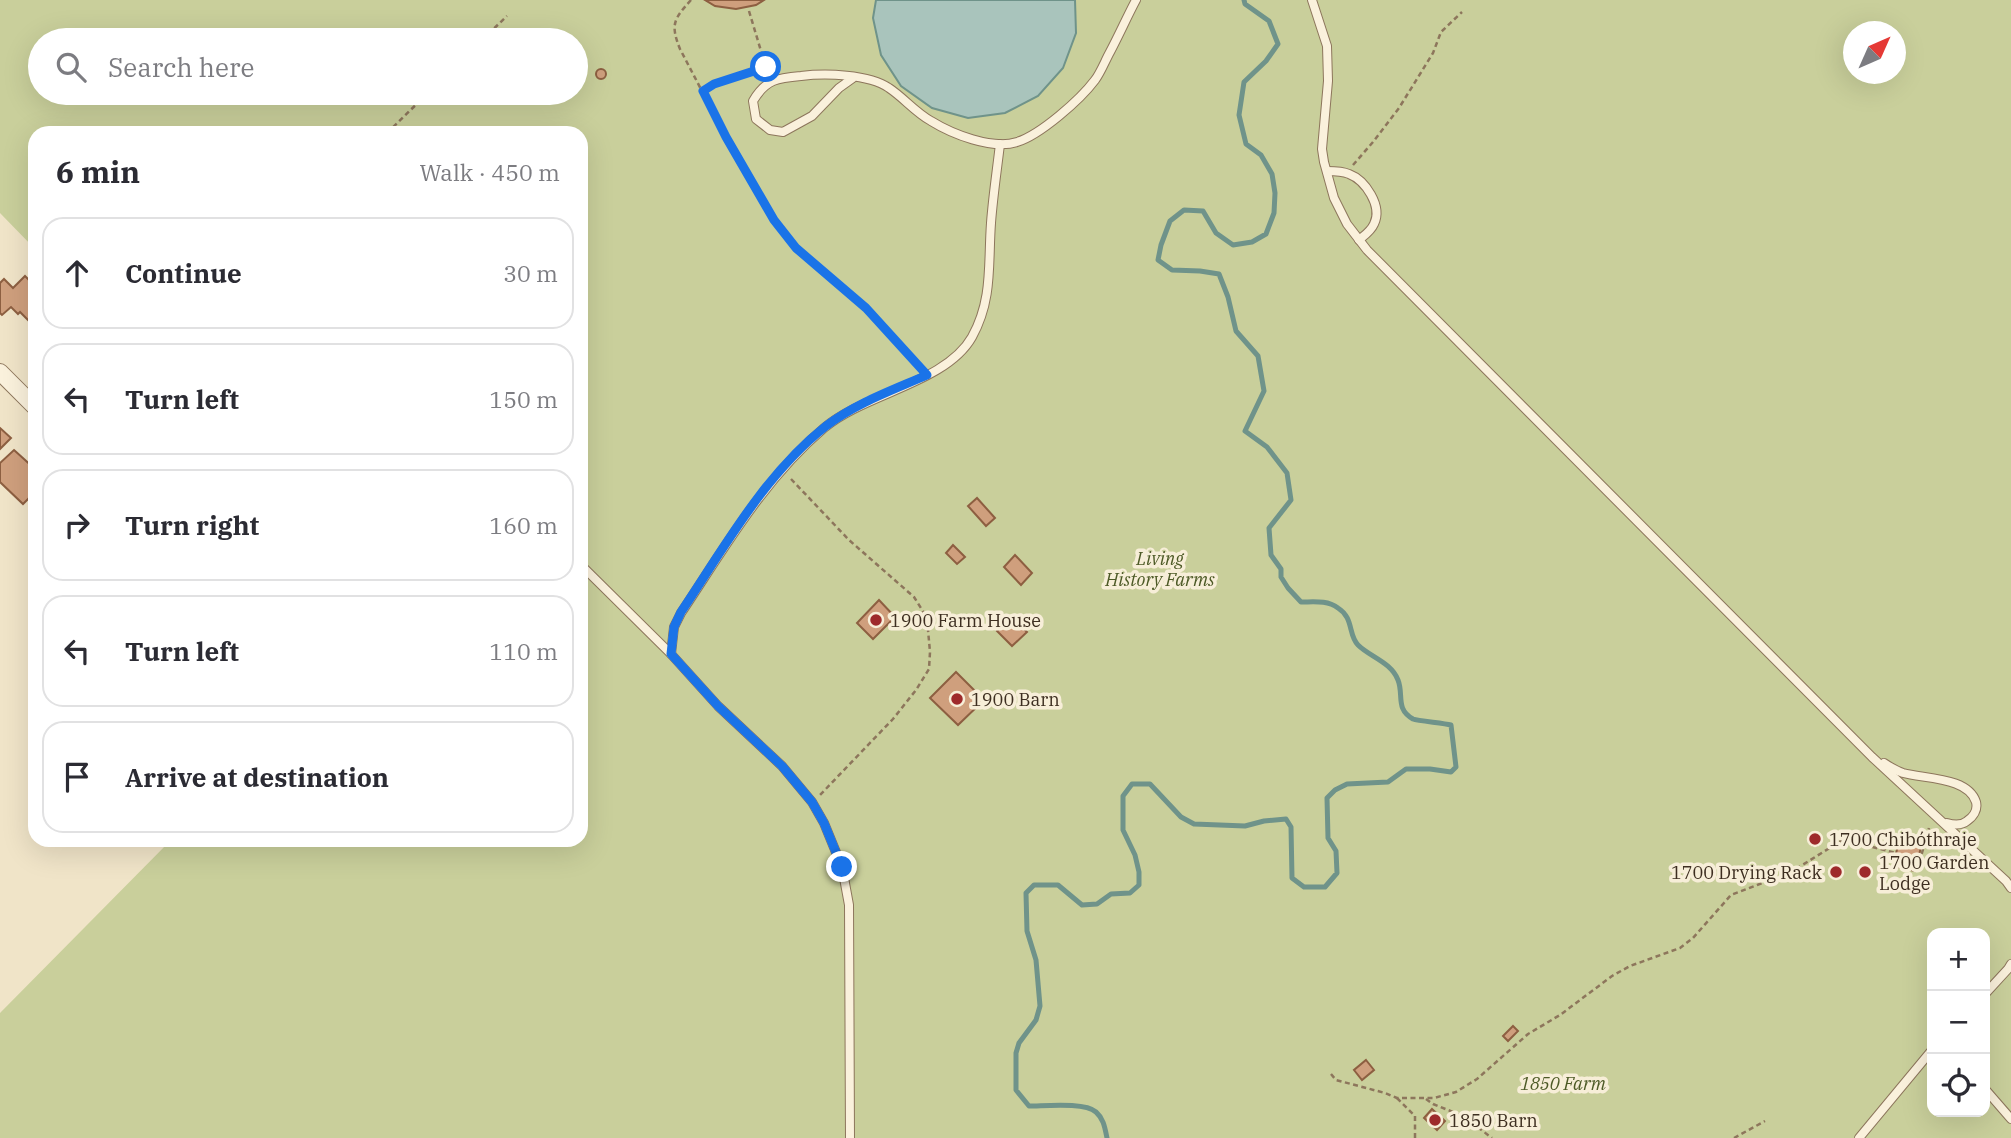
<!DOCTYPE html>
<html lang="en">
<head>
<meta charset="utf-8">
<style>
	:root { --surface:#fff; --page:#f7f7f7; --text:#2b2b33; --muted:#7c7c81; --line:#e1e1e2 }
	body { margin:0; font-family:"IBM Plex Serif",serif; background:var(--page); color:var(--text) }
	.controls { position:absolute; right:21px; bottom:21px; display:grid; overflow:hidden; border-radius:14px; box-shadow:0 7px 28px #0002 }
	.controls button { width:63px; height:63px; display:grid; place-items:center; padding:0; border:0; border-bottom:2px solid var(--line); background:var(--surface); color:var(--text); font:35px sans-serif }
	.compass { position:absolute; left:1843px; top:21px; width:63px; height:63px; border-radius:50%; background:var(--surface); box-shadow:0 7px 28px #0002; rotate:45deg }
	.stop { position:absolute; width:21px; height:21px; margin:-16px; border:5px solid #1a73e8; border-radius:50%; background:#fff }
	.stop.end { background:#1a73e8; border-color:#fff; box-shadow:0 2px 7px #0008 }
	.list { margin:0; padding:0; list-style:none }
	h2 { display:flex; justify-content:space-between; align-items:center; height:91px; margin:0; padding:0 28px; font-size:30px }
	h2 small { font-size:23px; font-weight:400; color:var(--muted) }
	.list li { display:grid; grid-template-columns:46px 1fr auto; gap:21px; align-items:center; box-sizing:border-box; height:112px; margin:0 14px 14px; padding:0 14px; border:2px solid var(--line); border-radius:21px }
	.list b { display:block; font-size:26px; white-space:nowrap }
	.list em { font-size:23px; font-style:normal; color:var(--muted) }
	.icon { flex:none; width:38px; height:38px; fill:none; stroke:currentColor; stroke-width:2; stroke-linecap:round; stroke-linejoin:round }
	.map { position:relative; flex:none; width:2011px; height:1138px; overflow:hidden }
	.search { position:absolute; background:var(--surface); box-shadow:0 7px 28px #0002; left:28px; top:28px; width:560px; height:77px; display:flex; align-items:center; gap:18px; box-sizing:border-box; padding:0 24px; border-radius:38px; color:var(--muted); font-size:26px }
	.panel { position:absolute; background:var(--surface); box-shadow:0 7px 28px #0002; left:28px; top:126px; width:560px; height:721px; border-radius:21px }
	.map>svg:first-child { display:block }
	.green { fill:#c9cf9b; fill-rule:evenodd }
	.water { fill:#a9c4bc; stroke:#6f938a; stroke-width:2 }
	.lines { fill:none; stroke-linecap:round; stroke-linejoin:round }
	.stream { stroke:#6f938a; stroke-width:5 }
	.building { fill:#cf9f7d; stroke:#8d5f41; stroke-width:2 }
	.lane-casing { stroke:#8d765c; stroke-width:10 }
	.street-casing { stroke:#8d765c; stroke-width:18 }
	.path { stroke:#8d765c; stroke-width:2.5; stroke-dasharray:5 3.5; stroke-linecap:butt }
	.lane { stroke:#faf1dc; stroke-width:8 }
	.street { stroke:#faf1dc; stroke-width:16 }
	.route { stroke:#1a73e8; stroke-width:9 }
	.poi-dot { fill:#9e2a2b; stroke:#f7eed8; stroke-width:2.5 }
	.labels { text-anchor:middle; dominant-baseline:central; stroke-width:7; stroke-linejoin:round; paint-order:stroke }
	.park-label { font-size:18px; font-style:italic; fill:#4d5a26; stroke:#f7eed8 }
	.poi-label { font-size:18px; fill:#3d2e20; stroke:#f7eed8; text-anchor:start }
</style>
</head>
<body>
<div class="map">
<svg width="2011" height="1138" viewBox="0 0 2011 1138">
	<rect width="100%" height="100%" fill="#f0e4c8"/>
	<path class="green" d="M 0,0 L 2011,0 L 2011,1138 L 0,1138 L 0,1013 L 171,840 L 581,840 L 581,133 L 35,133 L 35,249 L 0,213 ZM 1854,32 L 1896,32 L 1896,74 L 1854,74 ZM 40,40 L 576,40 L 576,93 L 40,93 ZM 1932,933 L 1985,933 L 1985,1112 L 1932,1112 Z"/>
	<path class="water" d="M 876,0 L 1075,0 L 1076,33 L 1063,68 L 1038,96 L 1005,113 L 968,118 L 932,108 L 901,86 L 881,55 L 873,18 Z"/>
	<g class="lines">
		<path class="stream" d="M 1107,1138 C 1105,1129 1104,1119 1096,1112 C 1085,1102 1045,1106 1029,1106 L 1016,1090 L 1016,1053 L 1019,1043 L 1036,1020 L 1040,1006 L 1036,960 L 1027,931 L 1026,893 L 1034,885 L 1058,885 L 1082,905 L 1097,904 L 1111,894 L 1130,893 L 1139,885 L 1139,872 L 1135,855 L 1123,830 L 1123,796 L 1132,784 L 1150,784 L 1181,817 L 1194,824 L 1245,826 L 1264,821 L 1286,819 L 1291,827 L 1292,878 L 1304,887 L 1325,887 L 1337,873 L 1336,851 L 1328,838 L 1327,798 L 1335,790 L 1347,784 L 1388,782 L 1406,769 L 1430,769 L 1451,772 L 1456,767 L 1451,725 C 1443,723 1418,721 1413,719 C 1395,709 1404,695 1398,680 C 1391,662 1370,657 1358,645 C 1348,635 1354,618 1338,608 C 1327,600 1314,602 1301,602 L 1288,588 L 1281,577 L 1281,569 L 1271,555 L 1269,528 L 1291,500 L 1287,473 L 1267,447 L 1245,431 L 1264,391 L 1258,356 L 1236,331 L 1228,297 L 1219,274 L 1200,271 L 1172,270 L 1158,260 L 1161,245 L 1170,221 L 1184,210 L 1203,211 L 1216,233 L 1233,245 L 1252,242 L 1266,234 L 1274,213 L 1275,193 L 1272,174 L 1261,155 L 1246,144 L 1239,115 L 1244,82 L 1266,61 L 1278,44 L 1269,21 L 1245,4 L 1244,0"/>
	</g>
	<g class="building">
		<path d="M 705,0 L 764,0 L 756,5 L 736,9 L 715,6 Z"/>
		<circle cx="601" cy="74" r="5"/>
		<path d="M 25,276 L 35,286 L 35,321 L 32,324 L 20,312 L 18,314 L 11,307 L 2,315 L 0,313 L 0,283 L 4,279 L 13,288 Z"/>
		<path d="M 0,428 L 11,438 L 0,449 Z"/>
		<path d="M 14,450 L 35,469 L 35,492 L 23,504 L 0,482 L 0,463 Z"/>
		<path d="M 977,498 L 995,518 L 986,526 L 968,506 Z"/>
		<path d="M 953,545 L 965,557 L 957,564 L 946,553 Z"/>
		<path d="M 1015,555 L 1032,573 L 1021,585 L 1004,567 Z"/>
		<path d="M 879,600 L 895,617 L 873,639 L 857,623 Z"/>
		<path d="M 1012,617 L 1027,632 L 1012,646 L 997,631 Z"/>
		<path d="M 956,672 L 984,700 L 958,725 L 930,698 Z"/>
		<circle cx="1815" cy="840" r="6"/>
		<path d="M 1899,841 L 1921,847 L 1915,871 L 1893,866 Z"/>
		<path d="M 1513,1026 L 1518,1031 L 1508,1041 L 1503,1036 Z"/>
		<path d="M 1366,1060 L 1374,1070 L 1362,1080 L 1354,1070 Z"/>
		<path d="M 1432,1109 L 1445,1121 L 1437,1130 L 1424,1118 Z"/>
	</g>
	<g class="lines">
		<g class="lane-casing">
			<g id="lane">
				<path d="M 1312,0 L 1327,46 L 1328,81 L 1322,149 L 1324,162 L 1334,198 L 1347,224 L 1367,250 L 1872,757 L 2006,881 L 2011,888"/>
				<path d="M 853,78 L 839,88 L 812,116 L 783,132 L 770,130 L 756,119 L 753,101 C 766,79 778,78 801,76 C 825,73 869,74 889,88 C 904,98 915,112 931,121 C 952,134 992,150 1017,142 C 1040,135 1080,100 1095,80 C 1101,72 1105,61 1110,52 C 1119,35 1127,17 1136,0"/>
				<path d="M 1327,171 C 1334,171 1342,171 1349,174 C 1365,180 1383,206 1374,224 C 1371,231 1365,235 1359,240"/>
				<path d="M 581,565 L 671,654 L 718,706 L 782,766 L 812,802 L 824,823 L 842,867 L 849,905 L 850,1138"/>
				<path d="M 671,654 L 674,627 L 681,613 C 725,547 764,479 824,428 C 865,393 946,383 972,337 C 993,299 988,264 991,223 C 993,196 997,170 1000,144"/>
				<path d="M 1884,763 C 1890,767 1897,771 1903,773 C 1925,779 1968,777 1976,802 C 1978,810 1973,817 1967,821 C 1961,826 1954,825 1947,823"/>
				<path d="M 1985,994 L 2008,969 L 2011,964"/>
				<path d="M 1985,1089 L 2011,1119"/>
				<path d="M 1859,1138 L 1932,1050"/>
			</g>
		</g>
		<g class="street-casing">
			<path id="street" d="M 0,372 L 35,407"/>
		</g>
		<g class="path">
			<path d="M 691,0 C 674,19 670,24 680,49 L 726,137 L 774,220 L 796,248 L 866,308 L 920,367"/>
			<path d="M 749,11 L 767,71"/>
			<path d="M 482,40 L 507,16"/>
			<path d="M 703,91 L 714,84 L 765,68"/>
			<path d="M 387,133 L 428,93"/>
			<path d="M 1353,165 L 1373,142 L 1399,108 L 1433,53 L 1441,32 L 1462,12"/>
			<path d="M 791,479 L 849,540 L 914,597 L 924,613 L 928,630 L 930,652 L 929,669 L 916,690 L 893,719 L 820,795"/>
			<path d="M 1918,859 L 1920,860 L 1929,828"/>
			<path d="M 1331,1074 L 1336,1080 L 1385,1093 L 1397,1098 L 1434,1098 L 1456,1092 L 1477,1079 L 1528,1034 L 1560,1015 L 1612,976 L 1630,966 L 1680,948 L 1693,938 L 1731,895 L 1791,872 L 1841,841 L 1849,841 L 1896,853"/>
			<path d="M 1397,1098 L 1415,1116 L 1415,1138"/>
			<path d="M 1426,1099 L 1433,1104 L 1463,1116 L 1492,1138"/>
			<path d="M 1734,1138 L 1765,1121"/>
		</g>
		<use href="#lane" class="lane"/>
		<use href="#street" class="street"/>
	</g>
	<g class="lines">
		<path class="route" d="M 766,67 L 714,84 L 703,91 L 726,137 L 774,220 L 796,248 L 866,308 L 927,375 C 893,390 856,403 826,426 C 764,475 724,548 681,612 L 674,627 L 671,654 L 718,706 L 782,766 L 812,802 L 824,823 L 842,867"/>
	</g>
	<g class="poi-dot">
		<circle cx="876" cy="620" r="7"/>
		<circle cx="957" cy="699" r="7"/>
		<circle cx="1815" cy="839" r="7"/>
		<circle cx="1836" cy="872" r="7"/>
		<circle cx="1865" cy="872" r="7"/>
		<circle cx="1435" cy="1120" r="7"/>
	</g>
	<g class="labels">
		<g class="park-label">
			<text x="1160" y="558">Living<tspan x="1160" dy="21">History Farms</tspan></text>
			<text x="1563" y="1083">1850 Farm</text>
		</g>
		<g class="poi-label">
			<text x="890" y="620">1900 Farm House</text>
			<text x="971" y="699">1900 Barn</text>
			<text x="1829" y="839">1700 Chibóthraje</text>
			<text x="1879" y="862">1700 Garden<tspan x="1879" dy="21">Lodge</tspan></text>
			<text x="1822" y="872" text-anchor="end">1700 Drying Rack</text>
			<text x="1449" y="1120">1850 Barn</text>
		</g>
	</g>
</svg>
<div class="controls">
<button>+</button>
<button>−</button>
<button><svg class="icon" aria-label="locate" viewBox="0 0 24 24"><circle cx="12" cy="12" r="6"/><path d="M12 2v4M12 18v4M2 12h4M18 12h4"/></svg></button>
</div>
<svg class="compass" viewBox="-18 -18 36 36"><path d="M0-13l5 13h-10z" fill="#e53935"/><path d="M0 13l5-13h-10z" fill="#7c7c81"/></svg>
<div class="stop" style="left:766px;top:67px"></div>
<div class="stop end" style="left:842px;top:867px"></div>
<div class="search"><svg class="icon" aria-label="search" viewBox="0 0 24 24"><circle cx="10" cy="10" r="6"/><path d="M15 15l6 6"/></svg>Search here</div>
<section class="panel">
<h2>6 min<small>Walk · 450 m</small></h2>
<ul class="list">
<li><svg class="icon" aria-label="ahead" viewBox="0 0 24 24"><path d="M12 20V5M6 11l6-6 6 6"/></svg><div><b>Continue</b></div><em>30 m</em></li>
<li><svg class="icon" aria-label="left" viewBox="0 0 24 24"><path d="M17 20v-9H6M10 6l-5 5 5 5"/></svg><div><b>Turn left</b></div><em>150 m</em></li>
<li><svg class="icon" aria-label="right" viewBox="0 0 24 24"><path d="M7 20v-9h11M14 6l5 5-5 5"/></svg><div><b>Turn right</b></div><em>160 m</em></li>
<li><svg class="icon" aria-label="left" viewBox="0 0 24 24"><path d="M17 20v-9H6M10 6l-5 5 5 5"/></svg><div><b>Turn left</b></div><em>110 m</em></li>
<li><svg class="icon" aria-label="arrive" viewBox="0 0 24 24"><path d="M6 21V4h12l-3 4 3 4H6"/></svg><div><b>Arrive at destination</b></div></li>
</ul>
</section>
</div>
</body>
</html>
